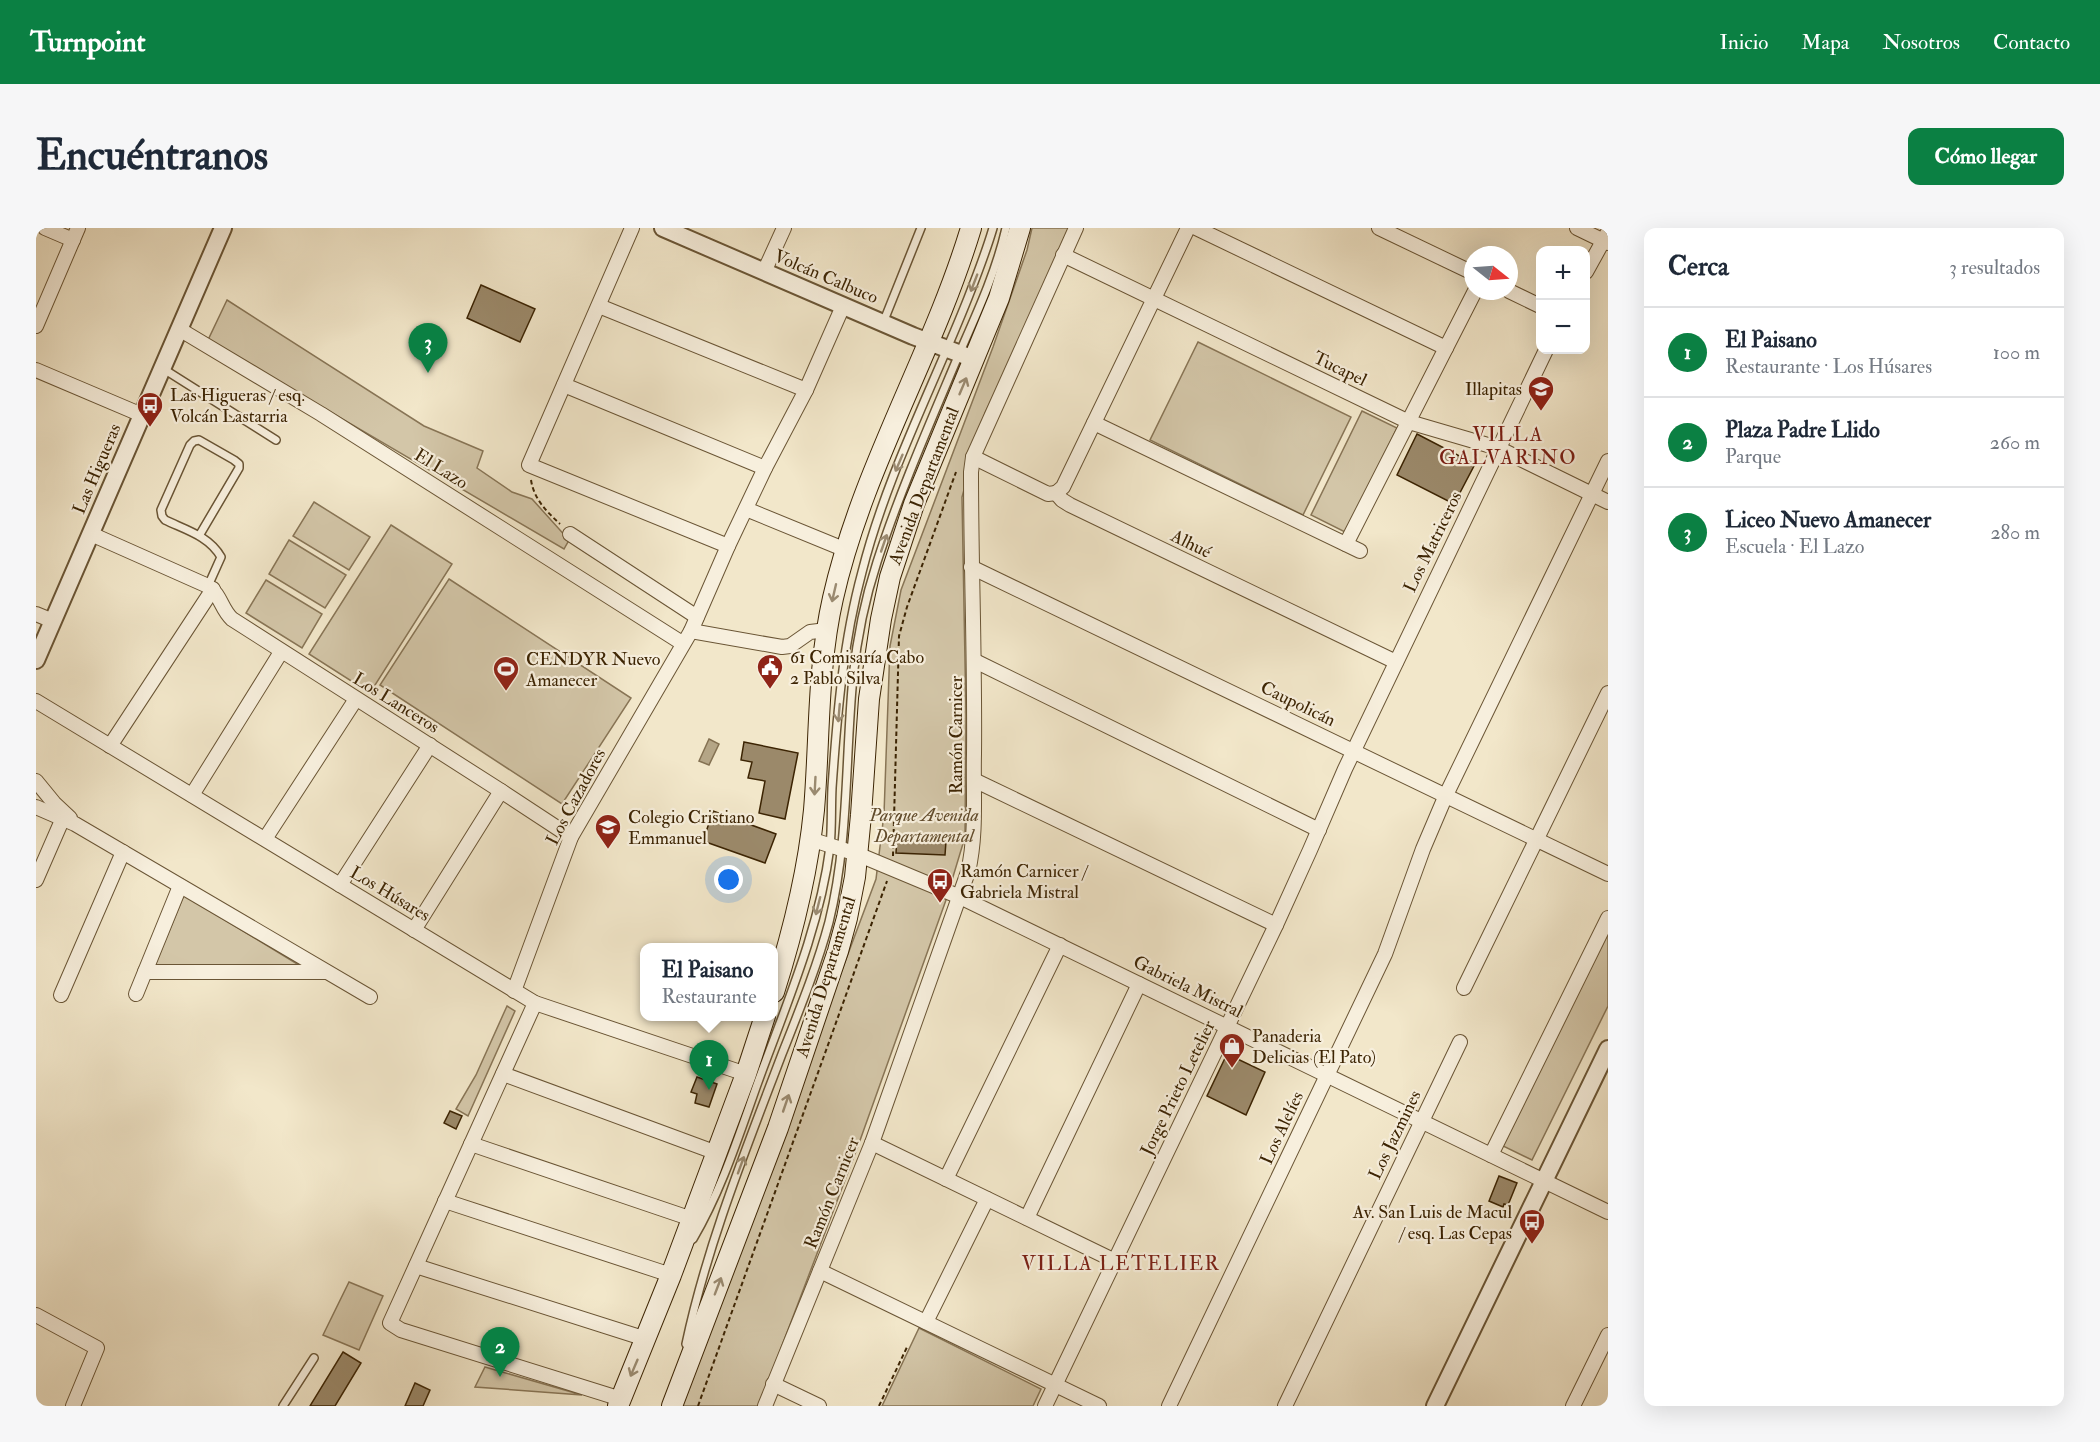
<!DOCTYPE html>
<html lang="es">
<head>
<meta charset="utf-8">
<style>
	:root { --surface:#fff; --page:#f6f6f7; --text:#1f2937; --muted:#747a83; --line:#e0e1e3; --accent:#0b8043 }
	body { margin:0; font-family:"IM FELL Double Pica",serif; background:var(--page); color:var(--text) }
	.controls { position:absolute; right:18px; top:18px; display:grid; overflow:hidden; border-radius:12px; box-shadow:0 6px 24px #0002 }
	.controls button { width:54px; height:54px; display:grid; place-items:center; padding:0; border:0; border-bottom:2px solid var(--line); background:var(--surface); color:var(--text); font:30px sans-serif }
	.compass { position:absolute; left:1428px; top:18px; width:54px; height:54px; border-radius:50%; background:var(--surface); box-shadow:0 6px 24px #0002; rotate:107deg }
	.you { position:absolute; left:693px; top:652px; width:21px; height:21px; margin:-15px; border:4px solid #fff; border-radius:50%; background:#1a73e8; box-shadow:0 0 0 9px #1a73e833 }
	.badge { display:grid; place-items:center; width:39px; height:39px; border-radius:50%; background:var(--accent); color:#fff; font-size:20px; font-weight:700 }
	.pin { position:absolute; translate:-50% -50px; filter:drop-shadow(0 2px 3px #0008) }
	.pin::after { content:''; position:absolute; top:32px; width:21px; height:18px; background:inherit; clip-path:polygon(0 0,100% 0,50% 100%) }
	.popup { position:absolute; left:604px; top:715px; width:138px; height:78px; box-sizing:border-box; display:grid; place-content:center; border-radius:12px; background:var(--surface); filter:drop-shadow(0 2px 4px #0005); font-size:20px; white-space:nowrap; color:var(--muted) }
	.popup b { font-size:22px; color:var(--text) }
	.popup::after { content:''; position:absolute; left:50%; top:100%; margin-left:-12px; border:12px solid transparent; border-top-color:var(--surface) }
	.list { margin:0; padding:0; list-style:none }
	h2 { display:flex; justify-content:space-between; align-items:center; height:78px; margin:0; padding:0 24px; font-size:26px }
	h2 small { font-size:20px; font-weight:400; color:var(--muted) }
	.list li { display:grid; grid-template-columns:39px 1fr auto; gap:18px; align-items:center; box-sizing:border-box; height:90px; padding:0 24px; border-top:2px solid var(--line) }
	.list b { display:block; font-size:22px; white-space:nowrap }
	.list p { margin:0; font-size:20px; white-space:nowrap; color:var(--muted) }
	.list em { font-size:20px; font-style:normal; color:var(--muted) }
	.map { position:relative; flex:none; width:1572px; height:1178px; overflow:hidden; border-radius:12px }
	header { display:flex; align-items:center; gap:36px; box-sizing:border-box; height:84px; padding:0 30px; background:var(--accent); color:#fff }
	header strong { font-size:28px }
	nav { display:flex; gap:33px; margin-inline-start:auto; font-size:21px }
	.intro { display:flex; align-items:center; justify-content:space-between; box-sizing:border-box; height:144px; padding:0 36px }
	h1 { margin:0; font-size:42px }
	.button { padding:15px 27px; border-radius:12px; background:var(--accent); color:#fff; font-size:21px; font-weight:700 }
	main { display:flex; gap:36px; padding:0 36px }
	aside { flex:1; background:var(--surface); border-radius:12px; box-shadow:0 6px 24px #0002 }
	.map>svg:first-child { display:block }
	.green { fill:#d3c6a8; stroke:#887556; stroke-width:1.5 }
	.water { fill:#b4a586; stroke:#847152; stroke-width:1.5 }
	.building { fill:#9b896a; stroke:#3c2403; stroke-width:1.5 }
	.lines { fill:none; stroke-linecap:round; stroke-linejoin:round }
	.service-casing { stroke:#6a5535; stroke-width:10 }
	.minor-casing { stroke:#6a5535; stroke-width:16 }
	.tertiary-casing { stroke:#6a5535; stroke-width:20 }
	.secondary-casing { stroke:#3c2403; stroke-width:22 }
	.path { stroke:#3c2403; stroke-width:2; stroke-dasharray:4.5 3; stroke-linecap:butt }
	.service { stroke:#f7efdd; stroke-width:7 }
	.minor { stroke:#f7efdd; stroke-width:14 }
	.tertiary { stroke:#f7efdd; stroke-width:16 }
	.secondary { stroke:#f7efdd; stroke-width:20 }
	.oneway { stroke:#9a8a70 }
	.labels { text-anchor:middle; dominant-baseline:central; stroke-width:4.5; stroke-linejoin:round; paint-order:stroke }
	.street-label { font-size:18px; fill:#3c2403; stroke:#f7efdd }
	.poi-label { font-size:18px; fill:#3c2403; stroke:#f7efdd; text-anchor:start }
	.park-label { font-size:18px; font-style:italic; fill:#624c2c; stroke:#f7efdd }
	.neighbourhood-label { font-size:20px; letter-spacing:1.5px; fill:#7a1f14; stroke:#f7efdd }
</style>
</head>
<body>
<header>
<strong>Turnpoint</strong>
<nav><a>Inicio</a><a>Mapa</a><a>Nosotros</a><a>Contacto</a></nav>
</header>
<div class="intro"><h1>Encuéntranos</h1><a class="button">Cómo llegar</a></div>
<main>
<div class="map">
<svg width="1572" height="1178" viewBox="0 0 1572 1178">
	<rect width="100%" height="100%" fill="#f2e7ca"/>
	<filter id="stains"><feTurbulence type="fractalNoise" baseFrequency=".00333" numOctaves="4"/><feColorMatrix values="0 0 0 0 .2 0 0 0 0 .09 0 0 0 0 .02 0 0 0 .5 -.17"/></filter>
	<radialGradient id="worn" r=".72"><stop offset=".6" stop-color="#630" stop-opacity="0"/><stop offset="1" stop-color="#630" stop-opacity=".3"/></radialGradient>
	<g class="green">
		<path d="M 996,0 L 1039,0 L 949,185 L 926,269 L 930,488 L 929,609 L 910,672 L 822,918 L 723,1178 L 643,1178 L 840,651 L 848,586 L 854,418 L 865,362 L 957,119 L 991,22 Z"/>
		<path d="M 191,72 L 388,198 L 447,223 L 441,240 L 476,264 L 496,271 L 533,312 L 528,321 L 172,112 Z"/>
		<path d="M 1162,114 L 1315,189 L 1267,287 L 1114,212 Z"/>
		<path d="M 1326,183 L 1361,200 L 1311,305 L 1275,287 Z"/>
		<path d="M 278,274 L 334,309 L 313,342 L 257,308 Z"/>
		<path d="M 355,297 L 416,336 L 334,465 L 273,426 Z"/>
		<path d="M 253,312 L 310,347 L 289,380 L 233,346 Z"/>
		<path d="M 413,351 L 595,470 L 526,576 L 344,457 Z"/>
		<path d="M 230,352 L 286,386 L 266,420 L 210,385 Z"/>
		<path d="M 148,667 L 263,737 L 119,737 Z"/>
		<path d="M 1572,705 L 1572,778 L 1496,932 L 1467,918 Z"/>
		<path d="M 471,778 L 479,783 L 432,888 L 420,881 L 440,847 Z"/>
		<path d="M 313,1054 L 347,1068 L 323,1122 L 287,1107 Z"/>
		<path d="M 883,1100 L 1005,1161 L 997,1178 L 846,1178 Z"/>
		<path d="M 449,1139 L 546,1167 L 439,1159 Z"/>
	</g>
	<path class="water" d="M 673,511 L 683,516 L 673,537 L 663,533 Z"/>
	<g class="building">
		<path d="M 445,57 L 499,81 L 484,114 L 431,90 Z"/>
		<path d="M 1381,206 L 1439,236 L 1418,276 L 1361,247 Z"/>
		<path d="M 708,514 L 762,525 L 749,591 L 723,585 L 729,553 L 712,550 L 716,534 L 705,532 Z"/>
		<path d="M 677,583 L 740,606 L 729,635 L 667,613 Z"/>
		<path d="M 861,608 L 888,609 L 888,613 L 910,613 L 909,627 L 860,625 Z"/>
		<path d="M 1191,826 L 1229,844 L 1210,887 L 1171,868 Z"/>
		<path d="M 661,849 L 681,856 L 673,879 L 659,875 L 661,866 L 655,864 Z"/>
		<path d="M 414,883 L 426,888 L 420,901 L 408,895 Z"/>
		<path d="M 1463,948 L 1481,955 L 1472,977 L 1468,976 L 1467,979 L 1453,973 Z"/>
		<path d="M 307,1124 L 325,1135 L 299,1178 L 274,1178 Z"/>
		<path d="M 379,1155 L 394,1162 L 387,1178 L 369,1178 Z"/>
	</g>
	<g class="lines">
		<g class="service-casing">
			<g id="service">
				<path d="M 847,95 L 885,0"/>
				<path d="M 126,140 L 240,212"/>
				<path d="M 163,308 L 203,240 L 203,236 L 198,232 L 163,212 L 158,213 L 154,217 L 125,282 L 126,288 L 129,292 C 150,302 173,308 185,329 L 172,358"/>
				<path d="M 657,1011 C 688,958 705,900 726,843 C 753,770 784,697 794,619 C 796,600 795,580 796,560 C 801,488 807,414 826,344 C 850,249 896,161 932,70 C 941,47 950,24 957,0"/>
				<path d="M 650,1116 C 671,1017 710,921 746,826 C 763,783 781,739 793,694 C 813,613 809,531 817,449 C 821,410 829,371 841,334 C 864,263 894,195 923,126 C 941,85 960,44 970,0"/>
				<path d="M 247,1178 L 278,1130"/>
			</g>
		</g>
		<g class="minor-casing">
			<g id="minor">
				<path d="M 9,0 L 37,12"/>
				<path d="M 596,0 L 493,237 L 692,318"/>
				<path d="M 1160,0 L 1410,120"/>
				<path d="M 1343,0 L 1437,45"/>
				<path d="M 1541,0 L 1572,15"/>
				<path d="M 1027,27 L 1373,194 L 1462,220 L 1572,274"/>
				<path d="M 728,44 L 748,0"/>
				<path d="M 1550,44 L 1572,4"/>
				<path d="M 1473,63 L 1504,78"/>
				<path d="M 563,78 L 770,162"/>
				<path d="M 0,98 L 42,0"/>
				<path d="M 143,101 L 285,186 L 646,415"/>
				<path d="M 0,142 L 106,187"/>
				<path d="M 528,157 L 729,240"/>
				<path d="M 1058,195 L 1324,323"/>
				<path d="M 937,229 L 1012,266 L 1020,265"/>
				<path d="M 1020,265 L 1026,272 L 1034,277 L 1360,434"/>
				<path d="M 1020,265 L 1027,259 L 1152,0"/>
				<path d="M 710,281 L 810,322"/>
				<path d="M 55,306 L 172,358 C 185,367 185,381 196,391 L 465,563 L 535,609"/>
				<path d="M 534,306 L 661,389"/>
				<path d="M 1310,316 L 1439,63"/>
				<path d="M 935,339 L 1572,646"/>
				<path d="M 0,386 L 17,393"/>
				<path d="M 655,403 L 746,419 L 754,418 L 774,404 L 791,402"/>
				<path d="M 939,433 L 1283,602"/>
				<path d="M 0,473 L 499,775 L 710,846"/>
				<path d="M 74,518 L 177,361"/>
				<path d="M 938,552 L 1240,697"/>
				<path d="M 0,553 L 18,575 L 34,590"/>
				<path d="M 156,567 L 245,424"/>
				<path d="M 0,579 L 39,596 L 334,769"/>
				<path d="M 229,611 L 320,471"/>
				<path d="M 774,611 L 821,626 L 924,669 L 1572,984"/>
				<path d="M 0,652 L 27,590"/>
				<path d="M 304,657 L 394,517"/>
				<path d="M 378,702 L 465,563"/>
				<path d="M 109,744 L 290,744"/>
				<path d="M 1428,760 L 1572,465"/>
				<path d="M 478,763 L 535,609 L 655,403 L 692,318 L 729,240 L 770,162 L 807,78"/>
				<path d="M 100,766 L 144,658"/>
				<path d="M 25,767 L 87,624"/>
				<path d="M 499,775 L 354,1095 L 365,1102 L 585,1171"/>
				<path d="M 467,846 L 681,925"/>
				<path d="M 836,915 L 1079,1033"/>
				<path d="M 435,916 L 656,991"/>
				<path d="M 1455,927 L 1572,690"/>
				<path d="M 910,951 L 1024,717"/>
				<path d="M 409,973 L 635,1047"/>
				<path d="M 991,990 L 1103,756"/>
				<path d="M 380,1038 L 610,1111"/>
				<path d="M 784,1043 L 1063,1178"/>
				<path d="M 0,1087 L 61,1120 L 37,1178"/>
				<path d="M 890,1094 L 951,971"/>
				<path d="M 737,1156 L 783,1178"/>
				<path d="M 729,1178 L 836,915 L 932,644 C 941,605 937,565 938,526 C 939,432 935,338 935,244 L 937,229 L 1040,0"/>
				<path d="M 1009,1178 L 1240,697 L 1274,622 L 1309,541 L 1510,122"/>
				<path d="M 1133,1178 L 1349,726 L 1387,621 L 1410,567 L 1572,233"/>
				<path d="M 1249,1178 L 1424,814"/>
				<path d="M 1537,1178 L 1572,1107"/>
			</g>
		</g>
		<g class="tertiary-casing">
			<g id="tertiary">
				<path d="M 627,0 L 877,108 L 938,131"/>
				<path d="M 0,432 L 187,0"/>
				<path d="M 1399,1178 L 1572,821"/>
			</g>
		</g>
		<g class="secondary-casing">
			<g id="secondary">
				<path d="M 738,764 C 757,704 772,645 778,582 C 784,511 781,440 797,370 C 826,241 897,126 935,0"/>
				<path d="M 582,1178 L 635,1047 L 710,846 L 729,788"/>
				<path d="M 636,1178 L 742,900 L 802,723 L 811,690 L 819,649 L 825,587 L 833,471 L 845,391 L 854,349 L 878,276 L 963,70 L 984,0"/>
			</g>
		</g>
		<g class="path">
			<path d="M 495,252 C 498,271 510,283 524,296"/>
			<path d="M 857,628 L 863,408 L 871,379 L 920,244"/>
			<path d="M 662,1178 L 851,653"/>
			<path d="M 843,1178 L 872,1117"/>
		</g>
		<use href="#service" class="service"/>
		<use href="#minor" class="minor"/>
		<use href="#tertiary" class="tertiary"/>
		<use href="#secondary" class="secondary"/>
	</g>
	<defs><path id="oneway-shaft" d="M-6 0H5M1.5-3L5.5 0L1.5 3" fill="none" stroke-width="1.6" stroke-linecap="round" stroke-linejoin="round" transform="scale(1.5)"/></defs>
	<g class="oneway">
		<use href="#oneway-shaft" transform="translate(938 55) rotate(111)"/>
		<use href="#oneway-shaft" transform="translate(927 158) rotate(-67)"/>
		<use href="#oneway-shaft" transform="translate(863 235) rotate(113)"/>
		<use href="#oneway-shaft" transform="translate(848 315) rotate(-71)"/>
		<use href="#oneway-shaft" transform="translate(798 365) rotate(103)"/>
		<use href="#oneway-shaft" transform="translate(803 485) rotate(95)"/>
		<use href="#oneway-shaft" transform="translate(779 558) rotate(93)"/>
		<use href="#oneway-shaft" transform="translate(782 678) rotate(104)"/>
		<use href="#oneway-shaft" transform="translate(750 875) rotate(-71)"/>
		<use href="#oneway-shaft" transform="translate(705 937) rotate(-70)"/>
		<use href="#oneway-shaft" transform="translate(682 1058) rotate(-69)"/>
		<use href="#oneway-shaft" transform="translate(598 1140) rotate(113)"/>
	</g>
	<defs>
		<g id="school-pin" transform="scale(1.35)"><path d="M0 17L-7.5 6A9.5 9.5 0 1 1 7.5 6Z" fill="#8f2418" stroke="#f7efdd"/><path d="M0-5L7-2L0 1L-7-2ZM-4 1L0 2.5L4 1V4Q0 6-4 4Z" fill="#fff"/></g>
		<g id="bus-pin" transform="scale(1.35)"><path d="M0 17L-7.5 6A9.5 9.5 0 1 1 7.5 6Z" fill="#8f2418" stroke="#f7efdd"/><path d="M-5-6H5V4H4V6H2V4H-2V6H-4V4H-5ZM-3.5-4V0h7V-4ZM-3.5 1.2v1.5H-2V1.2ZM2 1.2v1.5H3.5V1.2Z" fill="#fff"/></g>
		<g id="civic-pin" transform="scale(1.35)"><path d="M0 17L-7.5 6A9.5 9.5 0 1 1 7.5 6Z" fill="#8f2418" stroke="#f7efdd"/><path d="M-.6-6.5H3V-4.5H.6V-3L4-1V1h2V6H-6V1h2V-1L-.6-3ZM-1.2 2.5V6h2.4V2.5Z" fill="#fff"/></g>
		<g id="stadium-pin" transform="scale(1.35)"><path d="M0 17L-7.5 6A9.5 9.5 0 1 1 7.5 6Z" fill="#8f2418" stroke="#f7efdd"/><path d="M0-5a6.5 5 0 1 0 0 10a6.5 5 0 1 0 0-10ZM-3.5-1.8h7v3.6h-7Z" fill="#fff"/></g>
		<g id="shop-pin" transform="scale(1.35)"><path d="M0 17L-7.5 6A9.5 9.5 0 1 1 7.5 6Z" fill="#8f2418" stroke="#f7efdd"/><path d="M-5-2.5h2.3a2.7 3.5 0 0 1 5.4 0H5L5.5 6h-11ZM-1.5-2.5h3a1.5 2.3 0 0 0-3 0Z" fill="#fff"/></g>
	</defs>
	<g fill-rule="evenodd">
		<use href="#school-pin" x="1505" y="161"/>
		<use href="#bus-pin" x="114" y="177"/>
		<use href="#civic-pin" x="734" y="439"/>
		<use href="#stadium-pin" x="470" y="441"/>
		<use href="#school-pin" x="572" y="599"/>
		<use href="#bus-pin" x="904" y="653"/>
		<use href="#shop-pin" x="1196" y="818"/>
		<use href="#bus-pin" x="1496" y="994"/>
	</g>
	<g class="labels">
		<g class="street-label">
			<text transform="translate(790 49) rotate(23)">Volcán Calbuco</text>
			<text transform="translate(1304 141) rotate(26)">Tucapel</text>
			<text transform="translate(61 241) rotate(-67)">Las Higueras</text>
			<text transform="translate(405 241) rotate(32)">El Lazo</text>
			<text transform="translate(888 258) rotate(-69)">Avenida Departamental</text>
			<text transform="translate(1397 314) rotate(-64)">Los Matriceros</text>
			<text transform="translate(1155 316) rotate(26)">Alhué</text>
			<text transform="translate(360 475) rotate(32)">Los Lanceros</text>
			<text transform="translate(1262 476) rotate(26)">Caupolicán</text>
			<text transform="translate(920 507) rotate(-90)">Ramón Carnicer</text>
			<text transform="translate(540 569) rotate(-62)">Los Cazadores</text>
			<text transform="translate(354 666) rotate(31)">Los Húsares</text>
			<text transform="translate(790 749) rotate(-73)">Avenida Departamental</text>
			<text transform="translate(1152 759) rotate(26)">Gabriela Mistral</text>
			<text transform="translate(1142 860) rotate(-64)">Jorge Prieto Letelier</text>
			<text transform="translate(1246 900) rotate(-65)">Los Alelíes</text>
			<text transform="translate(1359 907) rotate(-64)">Los Jazmines</text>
			<text transform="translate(796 965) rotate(-68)">Ramón Carnicer</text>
		</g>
		<g class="poi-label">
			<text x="1486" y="161" text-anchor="end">Illapitas</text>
			<text x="134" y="167">Las Higueras / esq.<tspan x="134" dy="21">Volcán Lastarria</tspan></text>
			<text x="754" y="429">61 Comisaría Cabo<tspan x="754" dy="21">2 Pablo Silva</tspan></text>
			<text x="490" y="431">CENDYR Nuevo<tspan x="490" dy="21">Amanecer</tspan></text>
			<text x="592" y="589">Colegio Cristiano<tspan x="592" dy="21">Emmanuel</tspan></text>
			<text x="924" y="643">Ramón Carnicer /<tspan x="924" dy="21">Gabriela Mistral</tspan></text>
			<text x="1216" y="808">Panaderia<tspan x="1216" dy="21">Delicias (El Pato)</tspan></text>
			<text x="1476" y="984" text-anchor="end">Av. San Luis de Macul<tspan x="1476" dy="21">/ esq. Las Cepas</tspan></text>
		</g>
		<g class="park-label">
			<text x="888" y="587">Parque Avenida<tspan x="888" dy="21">Departamental</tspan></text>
		</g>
		<g class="neighbourhood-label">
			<text x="1472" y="206">VILLA<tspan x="1472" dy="23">GALVARINO</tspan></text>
			<text x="1085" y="1035">VILLA LETELIER</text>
		</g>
	</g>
	<rect width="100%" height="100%" filter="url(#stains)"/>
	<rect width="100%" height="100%" fill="url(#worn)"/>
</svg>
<div class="controls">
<button>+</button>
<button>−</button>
</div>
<svg class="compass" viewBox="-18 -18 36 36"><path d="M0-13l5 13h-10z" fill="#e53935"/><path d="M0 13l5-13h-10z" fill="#747a83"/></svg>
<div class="you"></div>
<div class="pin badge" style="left:673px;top:862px">1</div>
<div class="popup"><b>El Paisano</b>Restaurante</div>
<div class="pin badge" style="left:464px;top:1149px">2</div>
<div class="pin badge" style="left:392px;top:145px">3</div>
</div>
<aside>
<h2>Cerca<small>3 resultados</small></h2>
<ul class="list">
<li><span class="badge">1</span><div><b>El Paisano</b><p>Restaurante · Los Húsares</p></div><em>100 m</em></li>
<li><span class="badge">2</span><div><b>Plaza Padre Llido</b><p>Parque</p></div><em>260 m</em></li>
<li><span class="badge">3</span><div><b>Liceo Nuevo Amanecer</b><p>Escuela · El Lazo</p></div><em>280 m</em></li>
</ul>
</aside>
</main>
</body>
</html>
